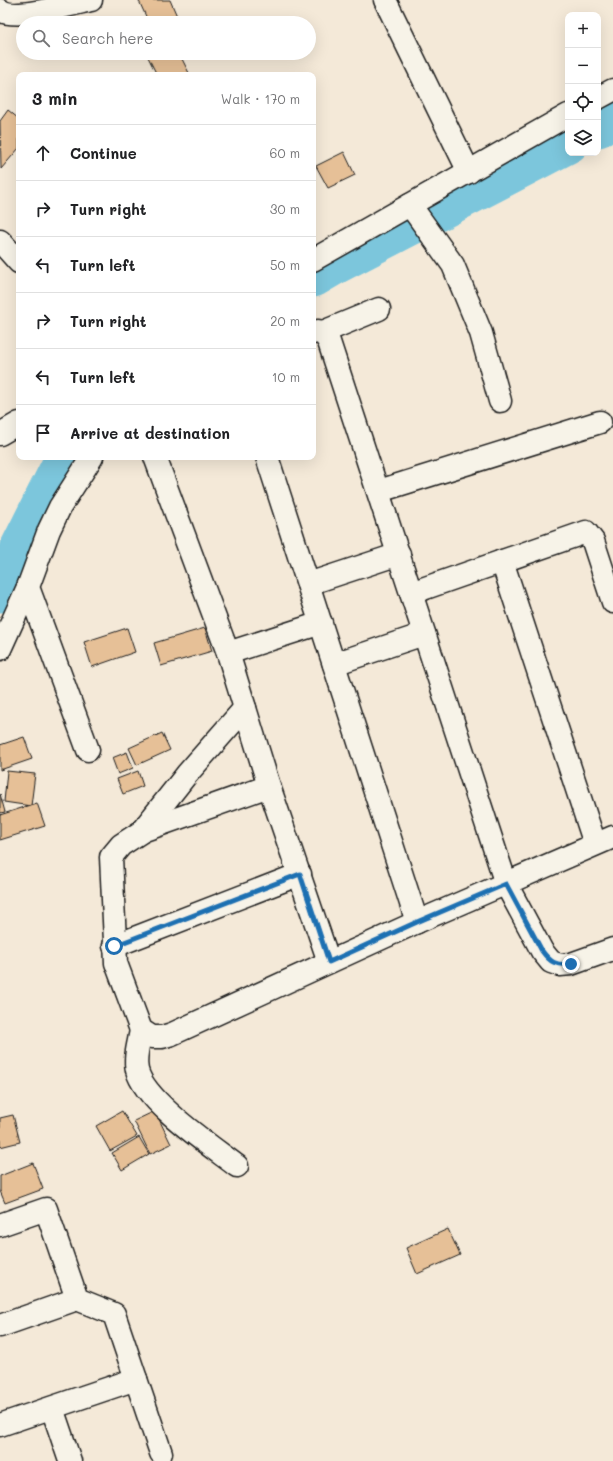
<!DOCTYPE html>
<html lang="en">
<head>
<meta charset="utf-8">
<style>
	:root { --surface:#fff; --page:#f6f6f6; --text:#202124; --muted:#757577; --line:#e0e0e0 }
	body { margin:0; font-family:Mali,sans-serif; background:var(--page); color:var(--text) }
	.controls { position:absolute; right:12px; top:12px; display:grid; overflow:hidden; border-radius:8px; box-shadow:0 4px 16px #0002 }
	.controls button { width:36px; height:36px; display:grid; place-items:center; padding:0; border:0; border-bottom:1px solid var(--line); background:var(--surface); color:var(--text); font:20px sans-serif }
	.stop { position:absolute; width:12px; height:12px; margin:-9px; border:3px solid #1f6fb2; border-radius:50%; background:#fff }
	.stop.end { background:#1f6fb2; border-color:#fff; box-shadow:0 1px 4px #0008 }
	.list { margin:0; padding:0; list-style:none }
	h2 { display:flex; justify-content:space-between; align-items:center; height:52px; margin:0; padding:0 16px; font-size:17px }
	h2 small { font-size:13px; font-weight:400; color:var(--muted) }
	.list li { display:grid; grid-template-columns:26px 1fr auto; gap:12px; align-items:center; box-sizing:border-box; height:56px; padding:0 16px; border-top:1px solid var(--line) }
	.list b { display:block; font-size:15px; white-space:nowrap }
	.list em { font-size:13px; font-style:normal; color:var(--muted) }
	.icon { flex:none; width:22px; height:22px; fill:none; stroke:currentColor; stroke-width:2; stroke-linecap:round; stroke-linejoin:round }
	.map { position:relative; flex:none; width:613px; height:1461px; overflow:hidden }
	.search { position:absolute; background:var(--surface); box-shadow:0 4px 16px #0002; left:16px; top:16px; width:300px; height:44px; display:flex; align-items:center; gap:10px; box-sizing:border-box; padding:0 14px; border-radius:22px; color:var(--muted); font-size:15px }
	.panel { position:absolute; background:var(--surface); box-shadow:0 4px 16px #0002; left:16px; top:72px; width:300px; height:388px; border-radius:8px }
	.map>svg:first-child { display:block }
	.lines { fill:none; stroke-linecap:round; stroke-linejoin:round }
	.river { stroke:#7cc6dc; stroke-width:43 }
	.building { fill:#e6c097; stroke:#1c1c1c }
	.minor-casing { stroke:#1c1c1c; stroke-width:25 }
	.minor { stroke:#f7f3e8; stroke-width:22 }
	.route { stroke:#1f6fb2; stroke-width:5 }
</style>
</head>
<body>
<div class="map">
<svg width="613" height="1461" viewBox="0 0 613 1461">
	<rect width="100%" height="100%" fill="#f4e9d8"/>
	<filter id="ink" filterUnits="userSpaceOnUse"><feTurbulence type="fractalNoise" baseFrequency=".025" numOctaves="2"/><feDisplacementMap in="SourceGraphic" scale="8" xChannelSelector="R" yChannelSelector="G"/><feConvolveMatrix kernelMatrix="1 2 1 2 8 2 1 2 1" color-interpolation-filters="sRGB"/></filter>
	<g filter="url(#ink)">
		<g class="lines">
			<g class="river">
				<path d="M 598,126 L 613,118"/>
				<path d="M 313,276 L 335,263 L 568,142"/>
				<path d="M 0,591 L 61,469 L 71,457"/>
			</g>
		</g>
		<g class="building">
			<path d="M 142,0 L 170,0 L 180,23 L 149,23 L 139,1 Z"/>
			<path d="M 146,53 L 179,53 L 190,75 L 157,75 Z"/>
			<path d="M 8,110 L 19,119 L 19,148 L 1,169 L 0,121 Z"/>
			<path d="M 344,152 L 355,175 L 328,188 L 316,166 Z"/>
			<path d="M 127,628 L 135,652 L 92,667 L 84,642 Z"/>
			<path d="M 205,628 L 212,651 L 161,666 L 154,643 Z"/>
			<path d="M 162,733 L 170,750 L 137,765 L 129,748 Z"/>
			<path d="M 24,737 L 32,759 L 0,770 L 0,745 Z"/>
			<path d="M 127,752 L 133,768 L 118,774 L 112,758 Z"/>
			<path d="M 7,771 L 35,774 L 31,806 L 4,802 Z"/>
			<path d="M 138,771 L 143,786 L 123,794 L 117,779 Z"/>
			<path d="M 0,794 L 5,812 L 0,813 Z"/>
			<path d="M 37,803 L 45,826 L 0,840 L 0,815 Z"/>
			<path d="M 122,1111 L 137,1136 L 110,1151 L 96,1126 Z"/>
			<path d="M 155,1111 L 171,1144 L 150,1154 L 134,1121 Z"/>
			<path d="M 13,1115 L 20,1142 L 0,1147 L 0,1118 Z"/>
			<path d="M 139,1137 L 149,1154 L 122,1170 L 112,1153 Z"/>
			<path d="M 33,1163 L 43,1189 L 5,1203 L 0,1191 L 0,1176 Z"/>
			<path d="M 448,1229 L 460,1255 L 417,1274 L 406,1248 Z"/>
		</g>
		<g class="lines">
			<g class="minor-casing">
				<g id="minor">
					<path d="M 385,0 L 469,172"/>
					<path d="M 0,10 C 14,21 73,4 91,0"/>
					<path d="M 598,98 L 613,90"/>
					<path d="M 410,205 L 453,265 L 481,333 L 500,401"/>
					<path d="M 0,241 L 19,262"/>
					<path d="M 313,260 L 568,115"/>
					<path d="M 323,332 L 329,342 L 506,884 L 542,951 L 551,962 L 560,965 L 571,964 L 613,949"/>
					<path d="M 313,333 L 318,331 L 323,332 L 379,309"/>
					<path d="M 0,434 L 19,423"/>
					<path d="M 155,457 L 228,653 L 269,786 L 329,962"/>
					<path d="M 267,457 L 417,922"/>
					<path d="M 379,491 L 600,422"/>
					<path d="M 502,561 L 595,844"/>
					<path d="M 308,584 L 399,554"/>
					<path d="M 411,593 L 586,532 L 593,541 L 613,602"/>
					<path d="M 0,649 L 28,587"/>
					<path d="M 228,653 L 321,623"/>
					<path d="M 334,664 L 424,634"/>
					<path d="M 245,708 L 187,774 L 141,832 L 121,845 L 111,857 L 116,963 L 141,1030 L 152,1037 L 162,1037 L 172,1034 L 417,922 L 613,837"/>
					<path d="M 88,750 L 28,587 L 49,530 L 60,507 L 92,457"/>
					<path d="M 142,831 L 269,786"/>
					<path d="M 114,946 L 300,874"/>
					<path d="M 141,1030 C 139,1043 134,1057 137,1070 C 144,1101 211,1146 237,1166"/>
					<path d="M 0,1225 L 46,1209 L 77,1299 L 114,1314 L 161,1453"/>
					<path d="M 0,1326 L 77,1299"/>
					<path d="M 52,1408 L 70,1461"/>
					<path d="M 0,1425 L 136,1379"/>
				</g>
			</g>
			<use href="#minor" class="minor"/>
		</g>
	</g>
	<g class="lines" filter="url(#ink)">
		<path class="route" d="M 114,946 L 300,874 L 329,962 L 417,922 L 506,884 L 542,951 C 550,962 556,966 571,964"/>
	</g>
</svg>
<div class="controls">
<button>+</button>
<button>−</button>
<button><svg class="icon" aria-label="locate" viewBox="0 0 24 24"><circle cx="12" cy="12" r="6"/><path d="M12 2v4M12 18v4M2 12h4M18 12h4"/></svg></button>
<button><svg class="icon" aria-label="layers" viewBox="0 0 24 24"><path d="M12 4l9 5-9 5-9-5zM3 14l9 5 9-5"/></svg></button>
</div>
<div class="stop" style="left:114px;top:946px"></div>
<div class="stop end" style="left:571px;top:964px"></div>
<div class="search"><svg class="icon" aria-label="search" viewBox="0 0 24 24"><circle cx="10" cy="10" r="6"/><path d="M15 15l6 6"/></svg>Search here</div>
<section class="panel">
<h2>3 min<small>Walk · 170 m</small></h2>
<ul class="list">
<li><svg class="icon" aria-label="ahead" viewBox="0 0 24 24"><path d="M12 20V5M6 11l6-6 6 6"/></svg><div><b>Continue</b></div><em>60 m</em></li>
<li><svg class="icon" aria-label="right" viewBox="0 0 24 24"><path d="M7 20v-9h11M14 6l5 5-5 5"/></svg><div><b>Turn right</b></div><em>30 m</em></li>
<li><svg class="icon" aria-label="left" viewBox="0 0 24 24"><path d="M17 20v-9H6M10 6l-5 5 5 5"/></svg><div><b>Turn left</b></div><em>50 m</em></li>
<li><svg class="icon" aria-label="right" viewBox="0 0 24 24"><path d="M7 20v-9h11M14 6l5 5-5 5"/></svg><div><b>Turn right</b></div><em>20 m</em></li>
<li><svg class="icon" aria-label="left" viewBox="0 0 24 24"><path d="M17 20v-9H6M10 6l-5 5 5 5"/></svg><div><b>Turn left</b></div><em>10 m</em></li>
<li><svg class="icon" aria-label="arrive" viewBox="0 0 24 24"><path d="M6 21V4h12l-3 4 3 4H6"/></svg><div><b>Arrive at destination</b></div></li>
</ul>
</section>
</div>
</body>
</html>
